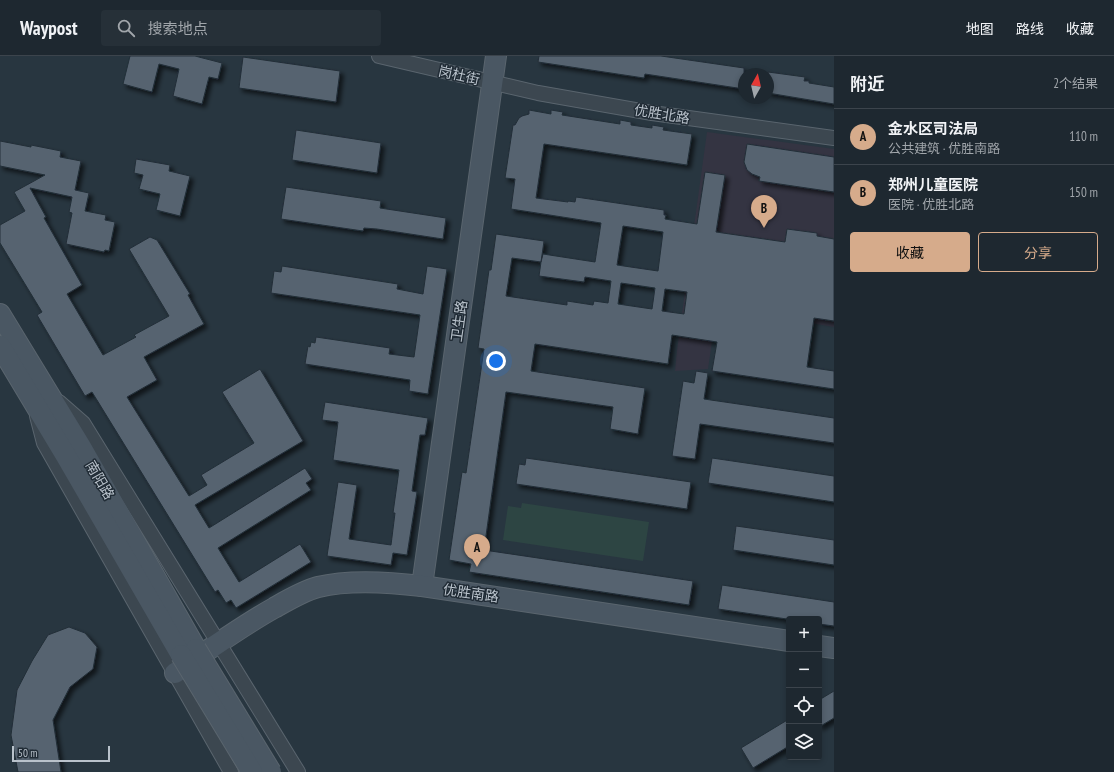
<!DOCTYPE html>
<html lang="zh">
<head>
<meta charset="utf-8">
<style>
	:root { --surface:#1e2830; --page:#263038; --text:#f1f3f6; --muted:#a1a6ab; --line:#3c444c; --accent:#d6ab8b }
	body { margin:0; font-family:"PT Sans Narrow","Noto Sans SC",sans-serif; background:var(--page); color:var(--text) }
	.controls { position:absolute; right:12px; bottom:12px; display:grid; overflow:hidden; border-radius:4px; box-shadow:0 2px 6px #0003 }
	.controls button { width:36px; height:36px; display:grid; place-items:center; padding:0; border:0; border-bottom:1px solid var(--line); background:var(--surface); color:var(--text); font:20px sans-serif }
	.compass { position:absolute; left:738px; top:12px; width:36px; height:36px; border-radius:50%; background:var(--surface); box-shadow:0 2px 6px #0003; rotate:8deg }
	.scale { position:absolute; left:12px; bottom:10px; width:98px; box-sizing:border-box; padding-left:4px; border:2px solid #b9c2cb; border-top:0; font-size:11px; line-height:14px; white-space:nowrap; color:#b9c2cb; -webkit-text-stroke:3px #212c36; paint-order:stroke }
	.you { position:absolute; left:496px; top:305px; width:14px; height:14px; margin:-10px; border:3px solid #fff; border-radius:50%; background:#1a73e8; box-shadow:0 0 0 6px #1a73e833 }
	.badge { display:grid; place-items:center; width:26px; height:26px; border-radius:50%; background:var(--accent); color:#111; font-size:13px; font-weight:700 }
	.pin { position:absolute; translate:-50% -33px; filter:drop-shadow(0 1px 2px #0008) }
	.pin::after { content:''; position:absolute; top:21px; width:14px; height:12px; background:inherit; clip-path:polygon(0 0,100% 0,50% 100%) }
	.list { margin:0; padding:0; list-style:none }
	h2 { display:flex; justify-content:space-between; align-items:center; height:52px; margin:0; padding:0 16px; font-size:17px }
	h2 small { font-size:13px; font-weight:400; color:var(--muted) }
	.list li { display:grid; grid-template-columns:26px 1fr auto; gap:12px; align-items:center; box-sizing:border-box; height:56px; padding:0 16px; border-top:1px solid var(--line) }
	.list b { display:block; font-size:15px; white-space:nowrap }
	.list p { margin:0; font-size:13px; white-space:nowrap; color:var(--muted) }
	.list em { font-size:13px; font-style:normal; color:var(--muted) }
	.actions { display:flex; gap:8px; padding:12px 16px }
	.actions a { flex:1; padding:9px 0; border:1px solid var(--accent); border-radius:4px; text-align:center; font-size:14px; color:var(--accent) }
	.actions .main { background:var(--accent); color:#111 }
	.icon { flex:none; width:22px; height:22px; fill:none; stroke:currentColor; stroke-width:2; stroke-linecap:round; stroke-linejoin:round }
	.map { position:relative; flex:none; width:834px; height:716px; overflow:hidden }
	header { display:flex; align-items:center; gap:24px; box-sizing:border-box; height:56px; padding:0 20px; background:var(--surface); border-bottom:1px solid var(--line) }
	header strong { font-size:19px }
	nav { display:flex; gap:22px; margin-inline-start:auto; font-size:14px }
	.search { width:280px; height:36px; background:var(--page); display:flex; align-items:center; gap:10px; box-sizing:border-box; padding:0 14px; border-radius:4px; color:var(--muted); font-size:15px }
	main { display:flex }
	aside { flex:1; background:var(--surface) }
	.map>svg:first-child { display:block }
	.medical { fill:#343442 }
	.green { fill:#2d4543 }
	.building { fill:#566470; stroke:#232e38; fill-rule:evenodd; filter:url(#shadow) }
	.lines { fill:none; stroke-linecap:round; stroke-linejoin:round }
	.street-casing { stroke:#5a656e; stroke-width:16 }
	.secondary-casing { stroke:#5a656e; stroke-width:22 }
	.street { stroke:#3c4750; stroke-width:14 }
	.secondary { stroke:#4a5763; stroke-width:20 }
	.secondary-bridge-casing { stroke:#5a656e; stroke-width:22; stroke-linecap:butt }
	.secondary-bridge { stroke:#4a5763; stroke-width:20 }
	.labels { text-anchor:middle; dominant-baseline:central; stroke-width:3; stroke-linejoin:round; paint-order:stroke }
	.street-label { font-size:14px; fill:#b9c2cb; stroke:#212c36 }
</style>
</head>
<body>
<header>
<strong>Waypost</strong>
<div class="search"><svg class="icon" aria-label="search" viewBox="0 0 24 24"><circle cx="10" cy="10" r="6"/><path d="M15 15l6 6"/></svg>搜索地点</div>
<nav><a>地图</a><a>路线</a><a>收藏</a></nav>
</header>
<main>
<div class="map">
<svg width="834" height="716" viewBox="0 0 834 716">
	<defs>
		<filter id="shadow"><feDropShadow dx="3.5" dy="3.5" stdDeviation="2" flood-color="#0009"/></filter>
	</defs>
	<rect width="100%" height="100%" fill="#283640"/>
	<path class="medical" d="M 707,76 L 834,93 L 834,271 L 717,251 L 708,313 L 675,315 L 677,294 Z"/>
	<path class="green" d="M 522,447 L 649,466 L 643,505 L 503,484 L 508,450 L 521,452 Z"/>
	<g class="building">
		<path d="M 130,0 L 195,0 L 222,7 L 218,23 L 209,21 L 202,48 L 173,40 L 179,13 L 159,8 L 152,36 L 123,28 Z"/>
		<path d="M 539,0 L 661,0 L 744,12 L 744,33 L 645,18 L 644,22 L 538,6 Z"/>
		<path d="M 243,1 L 340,15 L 336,46 L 239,32 Z"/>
		<path d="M 768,16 L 805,21 L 804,25 L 809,25 L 809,27 L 834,31 L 834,48 L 768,37 Z"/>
		<path d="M 529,54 L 551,58 L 551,54 L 563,56 L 562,59 L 620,68 L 620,64 L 631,66 L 631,69 L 652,72 L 652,69 L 664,71 L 663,74 L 692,78 L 687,109 L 544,88 L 536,142 L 568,146 L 568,145 L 575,146 L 576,141 L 664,154 L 664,159 L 666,159 L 665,163 L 697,168 L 705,116 L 725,119 L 716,176 L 785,186 L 787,173 L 817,177 L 817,180 L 834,183 L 834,265 L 814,262 L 807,311 L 834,315 L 834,333 L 712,315 L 717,286 L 672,279 L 668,308 L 535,288 L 531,315 L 645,332 L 638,378 L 610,373 L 613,351 L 506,336 L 484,494 L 693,525 L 689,549 L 469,516 L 471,508 L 449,504 L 462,416 L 466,417 L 484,293 L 478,292 L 489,214 L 491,214 L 496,178 L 544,185 L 541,206 L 543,198 L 595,206 L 601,167 L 511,153 L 515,123 L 505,122 L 513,69 L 515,69 L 519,62 L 522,60 L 529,58 ZM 623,170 L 663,176 L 658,215 L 617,209 ZM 512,202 L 541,206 L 539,220 L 584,226 L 585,221 L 611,225 L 608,247 L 594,245 L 593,249 L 567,245 L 567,249 L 506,240 ZM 621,227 L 655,232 L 652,253 L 618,248 ZM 665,233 L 687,236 L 684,258 L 662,255 Z"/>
		<path d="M 296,74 L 381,87 L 377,117 L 292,104 Z"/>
		<path d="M 0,85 L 31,91 L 31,89 L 61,95 L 60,101 L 81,105 L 75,134 L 89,137 L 85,155 L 106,159 L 105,164 L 115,166 L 109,195 L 105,194 L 104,196 L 66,188 L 72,157 L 69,156 L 72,141 L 30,132 L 46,161 L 44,162 L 82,229 L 67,238 L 103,299 L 136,281 L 134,279 L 169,260 L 129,193 L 150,181 L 157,184 L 190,238 L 188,239 L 204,268 L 144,301 L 157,324 L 127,341 L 189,440 L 207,429 L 201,419 L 254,387 L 222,336 L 260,313 L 303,385 L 195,449 L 209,472 L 305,412 L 312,423 L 306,427 L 311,434 L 218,492 L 239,526 L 300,488 L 311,506 L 236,552 L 231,544 L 226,547 L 218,534 L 215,536 L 92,336 L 85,340 L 37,259 L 42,256 L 0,187 L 0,169 L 25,155 L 14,136 L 45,119 L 0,110 Z"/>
		<path d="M 747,88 L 834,101 L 834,136 L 759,125 L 760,121 L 752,118 L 747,114 L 744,106 Z"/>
		<path d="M 136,103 L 170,109 L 169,115 L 190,120 L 180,160 L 156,154 L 160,138 L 139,133 L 143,119 L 134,117 Z"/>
		<path d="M 286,131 L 381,145 L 380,152 L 446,162 L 443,183 L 377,173 L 364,172 L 363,175 L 281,163 Z"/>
		<path d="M 282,210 L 398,228 L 397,233 L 423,238 L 427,210 L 447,213 L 428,338 L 409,335 L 410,324 L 305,308 L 308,290 L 310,291 L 311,286 L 315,287 L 316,281 L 390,292 L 389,298 L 414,301 L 420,259 L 271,237 L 274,215 L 281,216 Z"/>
		<path d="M 696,315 L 708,317 L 704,343 L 834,362 L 834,387 L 700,368 L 695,403 L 672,400 L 683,325 L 694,327 Z"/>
		<path d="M 325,346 L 428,362 L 425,379 L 420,379 L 412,435 L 417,436 L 407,499 L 393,497 L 391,509 L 327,500 L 338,426 L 357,429 L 349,483 L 391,489 L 395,457 L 393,457 L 399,414 L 333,404 L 338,366 L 322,364 Z"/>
		<path d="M 526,402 L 691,426 L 687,453 L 516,428 L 519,408 L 525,409 Z"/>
		<path d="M 712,402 L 834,420 L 834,446 L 708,427 Z"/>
		<path d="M 736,470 L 834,484 L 834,509 L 733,494 Z"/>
		<path d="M 722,529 L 834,546 L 834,570 L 819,568 L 819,563 L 787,563 L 718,553 Z"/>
		<path d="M 69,571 L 85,577 L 97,591 L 93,613 L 70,631 L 53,664 L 61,716 L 18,716 L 11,679 L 17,634 L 32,605 L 48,579 Z"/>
		<path d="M 834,635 L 834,662 L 819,671 L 819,644 Z"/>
		<path d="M 789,663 L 789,690 L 753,712 L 741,692 Z"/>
	</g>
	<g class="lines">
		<g class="street-casing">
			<g id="street">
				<path d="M 379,0 L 538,37 L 652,57 L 834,82"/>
				<path d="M 59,346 L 83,367 L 298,716"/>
				<path d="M 37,360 L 44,387 L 231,716"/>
			</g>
		</g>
		<g class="secondary-casing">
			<g id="secondary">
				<path d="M 0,258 L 81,391 L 196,593"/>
				<path d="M 0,290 L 66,400 L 181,599"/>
				<path d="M 422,530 L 496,0"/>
				<path d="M 819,590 L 834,592"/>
				<path d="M 175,617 C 208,594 240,571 274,552 C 288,544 303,535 318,531 C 350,523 389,526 422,530 L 789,585"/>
			</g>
		</g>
		<use href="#street" class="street"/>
		<use href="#secondary" class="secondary"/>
		<g class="secondary-bridge-casing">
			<g id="secondary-bridge">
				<path d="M 196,593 L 271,716"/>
				<path d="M 181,599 L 252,716"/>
			</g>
		</g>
		<use href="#secondary-bridge" class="secondary-bridge"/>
	</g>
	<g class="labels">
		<g class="street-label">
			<text transform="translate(459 19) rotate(13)">岗杜街</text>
			<text transform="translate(662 58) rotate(9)">优胜北路</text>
			<text transform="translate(459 265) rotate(-82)">卫生路</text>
			<text transform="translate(100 424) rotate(60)">南阳路</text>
			<text transform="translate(471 537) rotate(8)">优胜南路</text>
		</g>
	</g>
</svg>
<div class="controls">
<button>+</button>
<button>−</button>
<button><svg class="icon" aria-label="locate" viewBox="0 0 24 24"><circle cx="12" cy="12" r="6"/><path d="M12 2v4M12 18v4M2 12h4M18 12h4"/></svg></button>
<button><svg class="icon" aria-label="layers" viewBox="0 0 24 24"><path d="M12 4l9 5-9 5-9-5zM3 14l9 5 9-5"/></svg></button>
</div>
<svg class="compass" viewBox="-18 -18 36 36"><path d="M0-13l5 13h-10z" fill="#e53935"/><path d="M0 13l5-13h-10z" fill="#a1a6ab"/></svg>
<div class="scale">50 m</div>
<div class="you"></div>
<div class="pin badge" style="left:477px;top:511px">A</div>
<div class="pin badge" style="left:764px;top:172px">B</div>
</div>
<aside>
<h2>附近<small>2个结果</small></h2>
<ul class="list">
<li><span class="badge">A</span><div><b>金水区司法局</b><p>公共建筑 · 优胜南路</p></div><em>110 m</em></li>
<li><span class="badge">B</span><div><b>郑州儿童医院</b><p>医院 · 优胜北路</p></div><em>150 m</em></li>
</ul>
<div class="actions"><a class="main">收藏</a><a>分享</a></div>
</aside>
</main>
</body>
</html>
